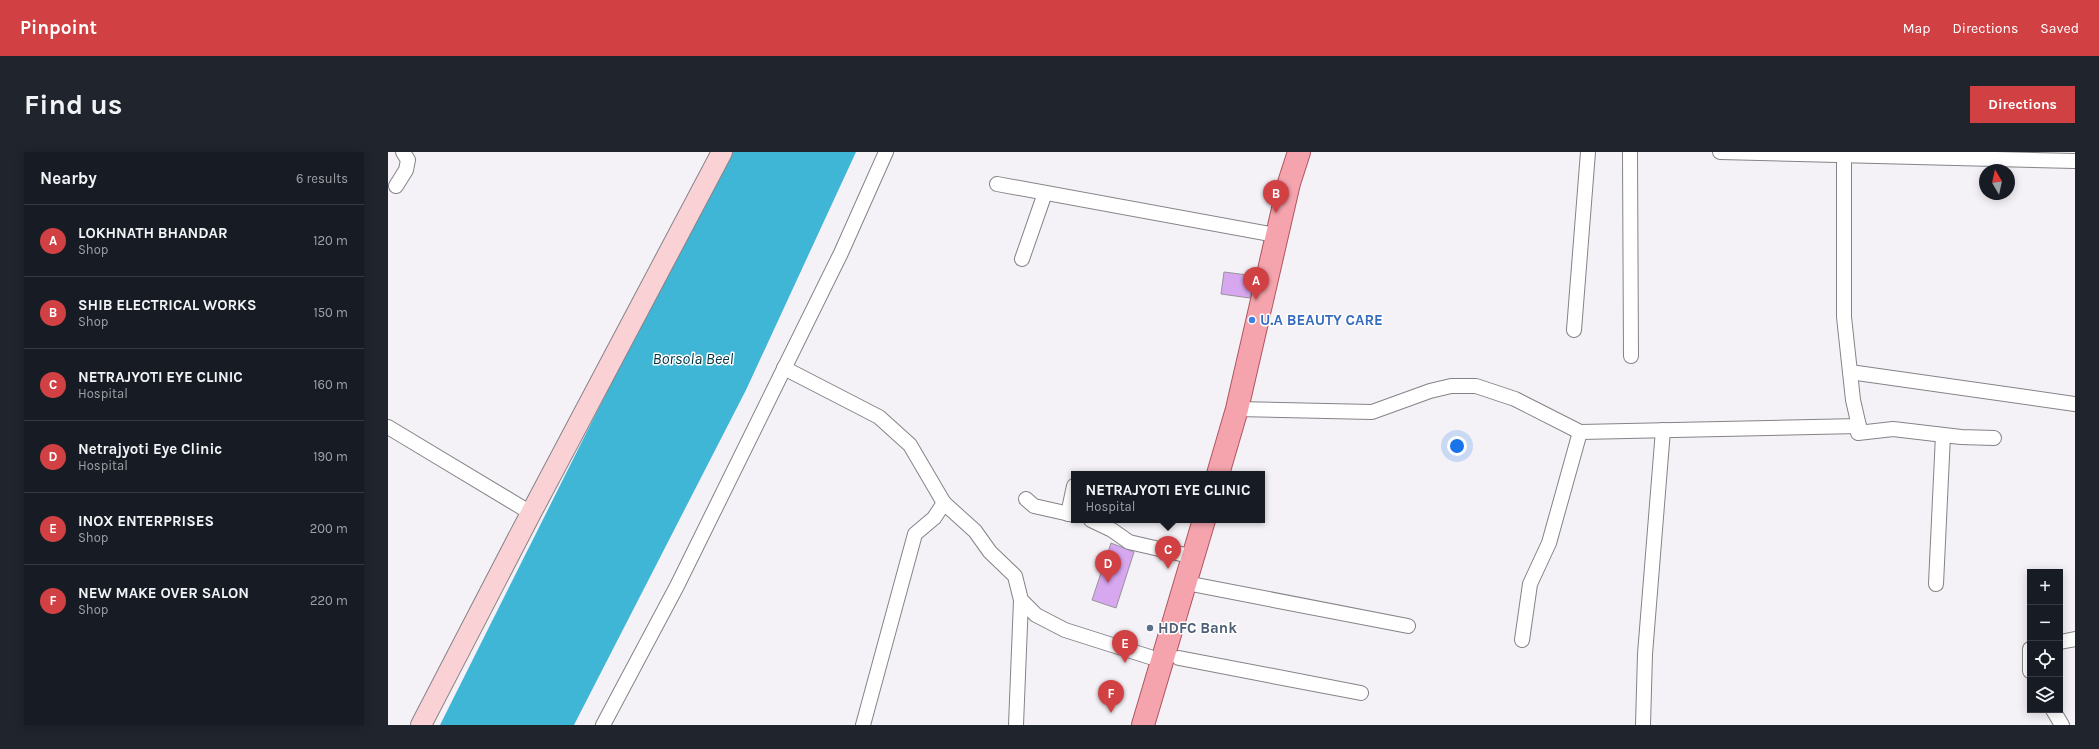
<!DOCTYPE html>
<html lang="en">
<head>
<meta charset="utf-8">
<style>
	:root { --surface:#171b24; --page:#20242c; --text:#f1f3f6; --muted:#9ea1a6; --line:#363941; --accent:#d14144 }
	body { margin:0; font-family:Karla,sans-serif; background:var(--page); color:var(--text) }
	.controls { position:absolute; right:12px; bottom:12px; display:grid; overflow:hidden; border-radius:0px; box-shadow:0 2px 10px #0003 }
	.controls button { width:36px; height:36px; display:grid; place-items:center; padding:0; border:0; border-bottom:1px solid var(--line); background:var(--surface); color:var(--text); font:20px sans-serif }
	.compass { position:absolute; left:1591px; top:12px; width:36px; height:36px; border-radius:50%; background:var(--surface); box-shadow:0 2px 10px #0003; rotate:351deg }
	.you { position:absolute; left:1069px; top:294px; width:14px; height:14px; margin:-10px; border:3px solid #fff; border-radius:50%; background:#1a73e8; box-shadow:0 0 0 6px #1a73e833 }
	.badge { display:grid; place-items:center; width:26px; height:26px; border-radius:50%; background:var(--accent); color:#fff; font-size:13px; font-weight:700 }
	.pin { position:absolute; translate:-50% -33px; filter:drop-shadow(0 1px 2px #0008) }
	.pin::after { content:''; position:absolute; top:21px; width:14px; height:12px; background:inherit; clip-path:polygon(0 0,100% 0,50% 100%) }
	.popup { position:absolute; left:683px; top:319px; width:194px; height:52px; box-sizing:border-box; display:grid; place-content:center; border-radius:0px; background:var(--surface); filter:drop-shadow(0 1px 3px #0005); font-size:13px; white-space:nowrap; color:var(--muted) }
	.popup b { font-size:15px; color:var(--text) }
	.popup::after { content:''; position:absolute; left:50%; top:100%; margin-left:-8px; border:8px solid transparent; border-top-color:var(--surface) }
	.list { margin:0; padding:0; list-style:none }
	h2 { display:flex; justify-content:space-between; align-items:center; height:52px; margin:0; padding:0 16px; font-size:17px }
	h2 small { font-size:13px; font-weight:400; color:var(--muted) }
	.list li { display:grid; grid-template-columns:26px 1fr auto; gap:12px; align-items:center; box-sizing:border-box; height:72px; padding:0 16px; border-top:1px solid var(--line) }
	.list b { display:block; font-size:15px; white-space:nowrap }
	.list p { margin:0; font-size:13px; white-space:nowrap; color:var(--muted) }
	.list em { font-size:13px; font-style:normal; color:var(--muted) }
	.icon { flex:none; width:22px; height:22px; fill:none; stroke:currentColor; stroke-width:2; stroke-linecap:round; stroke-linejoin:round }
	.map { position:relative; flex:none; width:1687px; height:573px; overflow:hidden; border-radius:0px }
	header { display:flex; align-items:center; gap:24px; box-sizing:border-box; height:56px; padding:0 20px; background:var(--accent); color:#fff }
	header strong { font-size:19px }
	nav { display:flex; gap:22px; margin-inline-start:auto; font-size:14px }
	.intro { display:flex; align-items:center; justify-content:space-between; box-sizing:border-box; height:96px; padding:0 24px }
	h1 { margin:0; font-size:28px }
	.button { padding:10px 18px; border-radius:0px; background:var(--accent); color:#fff; font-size:14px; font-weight:700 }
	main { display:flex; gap:24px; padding:0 24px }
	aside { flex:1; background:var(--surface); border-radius:0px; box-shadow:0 2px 10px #0003 }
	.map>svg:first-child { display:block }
	.water { fill:#40b6d7 }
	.building { fill:#d7a7f0; stroke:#969498 }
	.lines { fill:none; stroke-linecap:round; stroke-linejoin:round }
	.street-casing { stroke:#858387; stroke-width:16 }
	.secondary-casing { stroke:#858387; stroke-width:22 }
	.primary-casing { stroke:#ad5560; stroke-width:24 }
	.street { stroke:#fff; stroke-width:14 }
	.secondary { stroke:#fad2d6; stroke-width:20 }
	.primary { stroke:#f5a4ad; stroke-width:22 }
	.shop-dot { fill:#3f7fe0; stroke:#fff; stroke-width:1.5 }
	.service-dot { fill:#5c6f8a; stroke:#fff; stroke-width:1.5 }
	.labels { text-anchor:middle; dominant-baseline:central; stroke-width:3; stroke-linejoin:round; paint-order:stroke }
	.shop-label { font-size:15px; font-weight:bold; fill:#366cbe; stroke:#fff; text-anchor:start }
	.service-label { font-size:15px; font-weight:bold; fill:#4e5e75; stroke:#fff; text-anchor:start }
	.water-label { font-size:16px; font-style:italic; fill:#003442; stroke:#fff }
</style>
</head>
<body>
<header>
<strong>Pinpoint</strong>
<nav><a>Map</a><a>Directions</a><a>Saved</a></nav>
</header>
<div class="intro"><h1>Find us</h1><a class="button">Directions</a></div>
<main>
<aside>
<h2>Nearby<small>6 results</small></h2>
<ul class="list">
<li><span class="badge">A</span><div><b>LOKHNATH BHANDAR</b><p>Shop</p></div><em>120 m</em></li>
<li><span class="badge">B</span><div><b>SHIB ELECTRICAL WORKS</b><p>Shop</p></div><em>150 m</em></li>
<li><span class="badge">C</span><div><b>NETRAJYOTI EYE CLINIC</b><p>Hospital</p></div><em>160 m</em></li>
<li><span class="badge">D</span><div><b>Netrajyoti Eye Clinic</b><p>Hospital</p></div><em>190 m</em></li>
<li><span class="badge">E</span><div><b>INOX ENTERPRISES</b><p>Shop</p></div><em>200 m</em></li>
<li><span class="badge">F</span><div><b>NEW MAKE OVER SALON</b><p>Shop</p></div><em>220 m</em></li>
</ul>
</aside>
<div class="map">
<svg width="1687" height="573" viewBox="0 0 1687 573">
	<rect width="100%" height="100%" fill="#f5f2f7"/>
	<path class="water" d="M 339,0 L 468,0 L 358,238 L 186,573 L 52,573 Z"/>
	<g class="building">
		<path d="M 836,120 L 867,124 L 862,146 L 833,142 Z"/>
		<path d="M 723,391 L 746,400 L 728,456 L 704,448 Z"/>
	</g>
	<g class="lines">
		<g class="street-casing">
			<g id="street">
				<path d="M 1242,0 L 1243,204"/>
				<path d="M 1332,0 L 1687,9"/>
				<path d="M 1456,3 L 1456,165 L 1465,248 L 1471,274 L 1470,281 L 1505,277 L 1573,285 L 1606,286"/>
				<path d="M 609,32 L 888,83"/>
				<path d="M 8,34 L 18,18 L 20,8 L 15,0"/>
				<path d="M 634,107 L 657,41"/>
				<path d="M 1186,178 L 1200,0"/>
				<path d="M 396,216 L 491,265 L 522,293 L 556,351"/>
				<path d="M 1462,220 L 1687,252"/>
				<path d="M 849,257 L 984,260 L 1042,239 L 1063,234 L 1088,234 L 1127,247 L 1192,280 L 1471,274"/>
				<path d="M 0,275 L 143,361"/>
				<path d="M 638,347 L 646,354 L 686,363"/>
				<path d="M 680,362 L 686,334"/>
				<path d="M 703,368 L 724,378 L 741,390 L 806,405"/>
				<path d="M 798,431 L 1020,474"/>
				<path d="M 1548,432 L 1555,283"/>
				<path d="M 1134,488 L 1142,432 L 1161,391 L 1192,280"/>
				<path d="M 1672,490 L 1687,487"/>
				<path d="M 1642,497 L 1642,519"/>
				<path d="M 791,506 L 973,541"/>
				<path d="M 1665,558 L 1674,573"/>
				<path d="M 215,573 L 289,434 L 453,101 L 498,0"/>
				<path d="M 475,573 L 527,382 L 546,366 L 556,351 L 587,379 L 602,400 L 627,424 L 633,448 L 648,463 L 677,478 L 762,505"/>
				<path d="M 628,573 L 633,448"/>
				<path d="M 1255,573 L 1257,502 L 1275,278"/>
			</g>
		</g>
		<g class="secondary-casing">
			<path id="secondary" d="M 33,573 L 143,361 L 334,0"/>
		</g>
		<g class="primary-casing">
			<g id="primary">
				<path d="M 830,322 L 849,257 L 901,31 L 911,0"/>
				<path d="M 755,573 L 816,368"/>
			</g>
		</g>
		<use href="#street" class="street"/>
		<use href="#secondary" class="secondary"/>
		<use href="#primary" class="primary"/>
	</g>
	<circle class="shop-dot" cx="864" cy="168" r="4"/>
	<circle class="service-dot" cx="762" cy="476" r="4"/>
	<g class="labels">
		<g class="shop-label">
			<text x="872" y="168">U.A BEAUTY CARE</text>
		</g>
		<g class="service-label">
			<text x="770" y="476">HDFC Bank</text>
		</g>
		<g class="water-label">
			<text x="305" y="206">Borsola Beel</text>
		</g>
	</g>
</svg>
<div class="controls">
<button>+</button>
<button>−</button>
<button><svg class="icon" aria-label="locate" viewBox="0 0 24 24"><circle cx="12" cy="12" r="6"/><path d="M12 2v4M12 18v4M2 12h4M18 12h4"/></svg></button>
<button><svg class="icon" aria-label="layers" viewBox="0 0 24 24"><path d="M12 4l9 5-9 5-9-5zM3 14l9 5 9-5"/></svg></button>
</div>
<svg class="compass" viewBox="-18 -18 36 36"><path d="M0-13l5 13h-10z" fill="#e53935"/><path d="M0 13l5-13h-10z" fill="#9ea1a6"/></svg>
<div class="you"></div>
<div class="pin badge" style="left:868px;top:148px">A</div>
<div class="pin badge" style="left:888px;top:61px">B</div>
<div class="pin badge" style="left:780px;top:417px">C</div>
<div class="popup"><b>NETRAJYOTI EYE CLINIC</b>Hospital</div>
<div class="pin badge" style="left:720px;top:431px">D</div>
<div class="pin badge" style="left:737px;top:511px">E</div>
<div class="pin badge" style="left:723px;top:561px">F</div>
</div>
</main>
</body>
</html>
